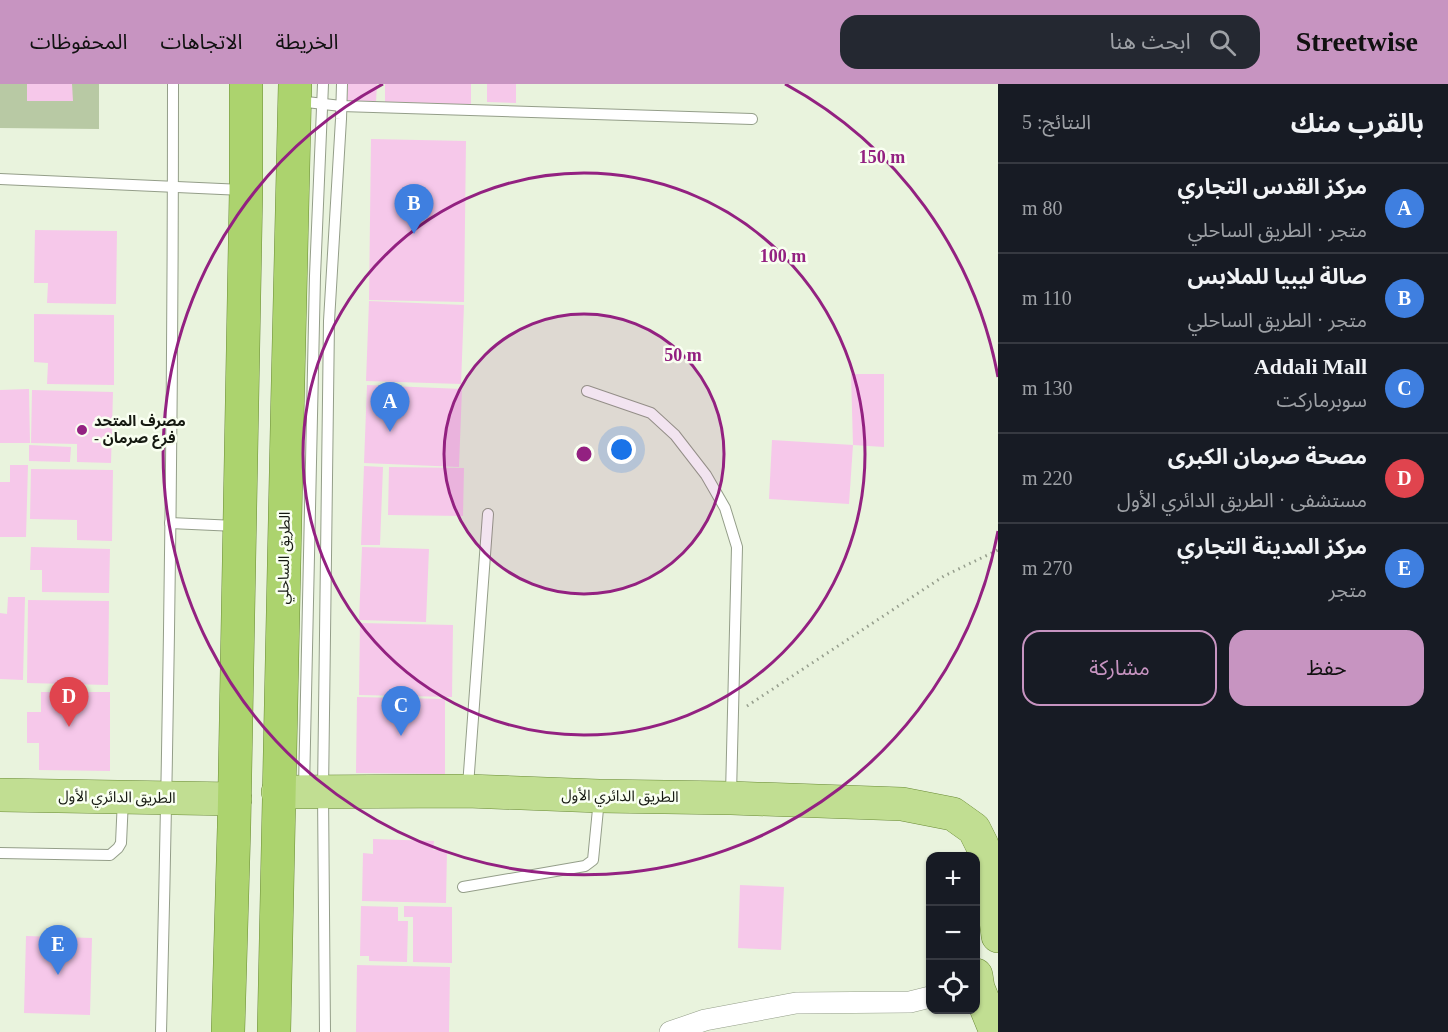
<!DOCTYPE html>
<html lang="ar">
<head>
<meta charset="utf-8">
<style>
	:root { --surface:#171b24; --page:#242831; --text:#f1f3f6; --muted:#9ea1a6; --line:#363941; --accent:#c794c1 }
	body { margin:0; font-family:"Times New Roman","Noto Sans Arabic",serif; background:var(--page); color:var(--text); direction:rtl }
	.controls { position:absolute; right:18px; bottom:18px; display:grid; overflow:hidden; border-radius:12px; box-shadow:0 2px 4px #0004 }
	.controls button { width:54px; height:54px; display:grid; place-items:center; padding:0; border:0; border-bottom:2px solid var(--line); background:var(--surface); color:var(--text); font:30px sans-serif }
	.you { position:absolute; left:622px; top:366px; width:21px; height:21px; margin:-15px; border:4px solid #fff; border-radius:50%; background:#1a73e8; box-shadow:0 0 0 9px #1a73e833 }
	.badge { display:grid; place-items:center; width:39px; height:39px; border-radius:50%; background:var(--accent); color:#fff; font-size:20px; font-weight:700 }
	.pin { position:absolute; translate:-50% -50px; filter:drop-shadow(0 2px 3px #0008) }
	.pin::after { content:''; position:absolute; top:32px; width:21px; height:18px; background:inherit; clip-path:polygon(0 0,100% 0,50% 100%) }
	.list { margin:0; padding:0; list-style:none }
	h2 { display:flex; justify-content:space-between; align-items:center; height:78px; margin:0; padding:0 24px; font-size:26px }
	h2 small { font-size:20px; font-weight:400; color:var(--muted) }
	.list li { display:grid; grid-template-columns:39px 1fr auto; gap:18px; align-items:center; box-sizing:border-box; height:90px; padding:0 24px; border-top:2px solid var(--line) }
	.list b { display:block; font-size:22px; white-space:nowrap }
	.list p { margin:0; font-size:20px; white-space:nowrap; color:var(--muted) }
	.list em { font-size:20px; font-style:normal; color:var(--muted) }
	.actions { display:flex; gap:12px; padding:18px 24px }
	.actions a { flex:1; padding:14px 0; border:2px solid var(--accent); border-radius:18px; text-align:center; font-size:21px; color:var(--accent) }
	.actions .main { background:var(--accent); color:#111 }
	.icon { flex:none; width:33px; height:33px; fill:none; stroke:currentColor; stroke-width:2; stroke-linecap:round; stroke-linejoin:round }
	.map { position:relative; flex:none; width:998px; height:948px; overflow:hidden; direction:ltr }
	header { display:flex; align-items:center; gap:36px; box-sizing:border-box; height:84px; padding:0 30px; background:var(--accent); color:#111 }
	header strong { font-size:28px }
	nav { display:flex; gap:33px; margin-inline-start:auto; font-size:21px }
	.search { width:420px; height:54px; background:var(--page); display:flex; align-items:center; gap:15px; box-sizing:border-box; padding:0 21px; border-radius:18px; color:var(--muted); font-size:22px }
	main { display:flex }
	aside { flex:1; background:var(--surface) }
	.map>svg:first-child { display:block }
	.green { fill:#b8c9a4 }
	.building { fill:#f6c8ea }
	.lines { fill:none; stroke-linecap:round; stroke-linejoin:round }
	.service-casing { stroke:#949e89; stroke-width:12 }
	.minor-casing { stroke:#949e89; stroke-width:22 }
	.primary-casing { stroke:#6a8b36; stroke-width:34 }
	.trunk-casing { stroke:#6a8b36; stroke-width:34 }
	.path { stroke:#969e8d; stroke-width:3; stroke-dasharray:1.5 4.5; stroke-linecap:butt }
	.service { stroke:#fff; stroke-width:10 }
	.minor { stroke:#fff; stroke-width:21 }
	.primary { stroke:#c1de92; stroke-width:33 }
	.trunk { stroke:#acd36e; stroke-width:33 }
	.ring { fill:none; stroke:#932181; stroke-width:3 }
	.poi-dot { fill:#932181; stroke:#f9fff1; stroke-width:2 }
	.labels { text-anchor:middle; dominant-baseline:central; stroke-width:5; stroke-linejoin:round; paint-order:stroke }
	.poi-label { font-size:15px; font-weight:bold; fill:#161a12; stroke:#f9fff1; text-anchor:start }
	.street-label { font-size:15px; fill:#161a12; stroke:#f9fff1 }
	.centre { fill:#932181; stroke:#f9fff1; stroke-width:3 }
	.ring-label { font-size:18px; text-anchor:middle; font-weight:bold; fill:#932181; stroke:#f9fff1; stroke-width:5; stroke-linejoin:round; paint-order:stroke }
</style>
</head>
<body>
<header>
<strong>Streetwise</strong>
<div class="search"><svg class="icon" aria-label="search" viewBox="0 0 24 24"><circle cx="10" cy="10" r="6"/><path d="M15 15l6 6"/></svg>ابحث هنا</div>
<nav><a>الخريطة</a><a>الاتجاهات</a><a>المحفوظات</a></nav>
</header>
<main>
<aside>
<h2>بالقرب منك<small>النتائج: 5</small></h2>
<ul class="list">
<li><span class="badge" style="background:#3f7fe0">A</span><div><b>مركز القدس التجاري</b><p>متجر · الطريق الساحلي</p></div><em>80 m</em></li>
<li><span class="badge" style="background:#3f7fe0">B</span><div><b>صالة ليبيا للملابس</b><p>متجر · الطريق الساحلي</p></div><em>110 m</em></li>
<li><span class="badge" style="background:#3f7fe0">C</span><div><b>Addali Mall</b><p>سوبرماركت</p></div><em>130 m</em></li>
<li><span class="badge" style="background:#e0444e">D</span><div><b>مصحة صرمان الكبرى</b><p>مستشفى · الطريق الدائري الأول</p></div><em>220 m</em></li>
<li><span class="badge" style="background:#3f7fe0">E</span><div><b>مركز المدينة التجاري</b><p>متجر</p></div><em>270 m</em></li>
</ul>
<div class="actions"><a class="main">حفظ</a><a>مشاركة</a></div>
</aside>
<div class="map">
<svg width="998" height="948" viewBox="0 0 998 948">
	<rect width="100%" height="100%" fill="#e9f3dd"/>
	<path class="green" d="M 0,0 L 99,0 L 99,45 L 0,44 Z"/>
	<g class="building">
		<path d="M 27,0 L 72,0 L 73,17 L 27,17 Z"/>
		<path d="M 348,0 L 377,0 L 376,18 L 347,16 Z"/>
		<path d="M 385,0 L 471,0 L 471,25 L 385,22 Z"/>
		<path d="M 487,0 L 516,0 L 516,19 L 487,18 Z"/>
		<path d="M 371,55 L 466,57 L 464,218 L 369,216 Z"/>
		<path d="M 35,146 L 117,147 L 116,220 L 47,219 L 48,199 L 34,199 Z"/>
		<path d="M 369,217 L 464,221 L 461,300 L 366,297 Z"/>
		<path d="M 34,230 L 114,231 L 114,301 L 47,300 L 48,279 L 34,278 Z"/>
		<path d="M 851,290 L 884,290 L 884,363 L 853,361 Z"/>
		<path d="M 367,301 L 462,305 L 459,383 L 364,379 Z"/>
		<path d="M 29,305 L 30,359 L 0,359 L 0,306 Z"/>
		<path d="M 32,306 L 113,308 L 111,379 L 77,378 L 77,360 L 31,359 Z"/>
		<path d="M 772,356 L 853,361 L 849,420 L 769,415 Z"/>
		<path d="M 29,361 L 71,363 L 70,378 L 29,377 Z"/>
		<path d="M 10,381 L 28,381 L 26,453 L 0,453 L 0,398 L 10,398 Z"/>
		<path d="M 364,382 L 383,383 L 380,461 L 361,461 Z"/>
		<path d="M 389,383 L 464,384 L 463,432 L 388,431 Z"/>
		<path d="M 31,385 L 113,386 L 112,457 L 77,456 L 77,436 L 30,435 Z"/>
		<path d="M 31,463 L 110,465 L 109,509 L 42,508 L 42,486 L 30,486 Z"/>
		<path d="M 362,463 L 429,465 L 426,538 L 359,536 Z"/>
		<path d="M 8,513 L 25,513 L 23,596 L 0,595 L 0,529 L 7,530 Z"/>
		<path d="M 28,516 L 109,517 L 108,601 L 27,599 Z"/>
		<path d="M 360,539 L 453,541 L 452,613 L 359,611 Z"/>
		<path d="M 41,608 L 110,608 L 110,687 L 39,686 L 39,659 L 27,659 L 27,628 L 41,628 Z"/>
		<path d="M 357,613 L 445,615 L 445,690 L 356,689 Z"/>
		<path d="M 373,755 L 434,757 L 433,766 L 447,766 L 446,819 L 362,817 L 363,769 L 373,770 Z"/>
		<path d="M 740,801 L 784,803 L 781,866 L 738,864 Z"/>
		<path d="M 361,822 L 398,823 L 398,837 L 408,837 L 407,878 L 369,877 L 369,872 L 360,872 Z"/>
		<path d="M 404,822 L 452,823 L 452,879 L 413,878 L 413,833 L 404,833 Z"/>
		<path d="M 26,852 L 92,854 L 90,931 L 24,929 Z"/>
		<path d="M 357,881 L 450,883 L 449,948 L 356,948 Z"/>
	</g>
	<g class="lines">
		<g class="service-casing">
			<g id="service">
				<path d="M 298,17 L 341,22 L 752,35"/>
				<path d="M 0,95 L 243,106"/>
				<path d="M 587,307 L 651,329 L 675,351 L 706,391 L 725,424 L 737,463 L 731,710"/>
				<path d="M 170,439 L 236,442"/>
				<path d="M 468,702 L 488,430"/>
				<path d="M 304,704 L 315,192 L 323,0"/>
				<path d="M 0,769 L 110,771 L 118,764 L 121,759 L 123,715"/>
				<path d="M 463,803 L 585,782 L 593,776 L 599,715"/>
				<path d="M 161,948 C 169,632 173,316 173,0"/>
				<path d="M 325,948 L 323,708 L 329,237 L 341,35 L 342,0"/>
			</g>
		</g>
		<g class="minor-casing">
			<path id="minor" d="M 670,948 L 705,936 L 796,919 L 910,918 L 930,913"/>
		</g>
		<g class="primary-casing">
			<g id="primary">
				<path d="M 278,708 L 467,707 L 599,712 L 731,714 L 902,720 L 953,730 L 974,745 L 982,761 L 989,782 L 998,852"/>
				<path d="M 0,711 L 235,715"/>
				<path d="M 976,891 L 978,904 L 996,948"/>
			</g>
		</g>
		<g class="trunk-casing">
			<g id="trunk">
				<path d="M 228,948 L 234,743 L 246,106 L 246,0"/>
				<path d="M 274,948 C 279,632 288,316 295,0"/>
			</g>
		</g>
		<path class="path" d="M 747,622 L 944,492 L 998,466"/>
		<use href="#service" class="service"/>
		<use href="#minor" class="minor"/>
		<use href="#primary" class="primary"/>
		<use href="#trunk" class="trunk"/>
	</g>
	<circle cx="584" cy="370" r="140" fill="#932181" fill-opacity=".12"/>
	<g class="ring">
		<circle cx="584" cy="370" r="140"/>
		<circle cx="584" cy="370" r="281"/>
		<path d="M998 447A421 421 0 1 1 383 0M785 0A421 421 0 0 1 998 293"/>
	</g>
	<circle class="poi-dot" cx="82" cy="346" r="6"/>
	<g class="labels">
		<g class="poi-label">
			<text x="94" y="337">مصرف المتحد<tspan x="94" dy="17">- فرع صرمان</tspan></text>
		</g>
		<g class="street-label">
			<text transform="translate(284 474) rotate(-89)">الطريق الساحلي</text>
			<text transform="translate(620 712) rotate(1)">الطريق الدائري الأول</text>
			<text transform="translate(117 713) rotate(1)">الطريق الدائري الأول</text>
		</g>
	</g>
	<circle cx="584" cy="370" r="9" class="centre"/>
	<g class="ring-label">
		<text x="882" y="79">150 m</text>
		<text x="783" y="178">100 m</text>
		<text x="683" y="277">50 m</text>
	</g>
</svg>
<div class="controls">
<button>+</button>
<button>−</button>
<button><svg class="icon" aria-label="locate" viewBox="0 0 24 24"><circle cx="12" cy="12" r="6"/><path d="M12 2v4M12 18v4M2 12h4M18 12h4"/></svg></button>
</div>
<div class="you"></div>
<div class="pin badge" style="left:390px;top:348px;background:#3f7fe0">A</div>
<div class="pin badge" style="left:414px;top:150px;background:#3f7fe0">B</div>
<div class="pin badge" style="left:401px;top:652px;background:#3f7fe0">C</div>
<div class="pin badge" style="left:69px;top:643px;background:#e0444e">D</div>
<div class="pin badge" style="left:58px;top:891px;background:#3f7fe0">E</div>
</div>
</main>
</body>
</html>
